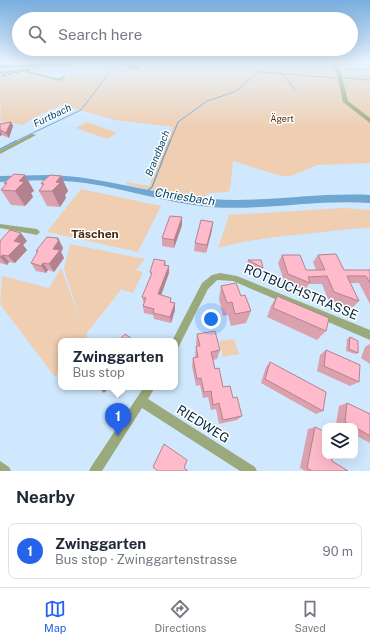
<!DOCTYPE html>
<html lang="en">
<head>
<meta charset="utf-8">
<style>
	:root { --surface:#fff; --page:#f2f2f3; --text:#1f2937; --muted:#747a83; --line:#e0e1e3; --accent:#2563eb }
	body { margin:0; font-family:"Public Sans",sans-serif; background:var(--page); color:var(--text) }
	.controls { position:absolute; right:12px; bottom:12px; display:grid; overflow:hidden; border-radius:8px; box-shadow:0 4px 16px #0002 }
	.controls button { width:36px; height:36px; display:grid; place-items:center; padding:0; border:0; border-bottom:1px solid var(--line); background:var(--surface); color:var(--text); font:20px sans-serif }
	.you { position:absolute; left:211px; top:319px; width:14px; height:14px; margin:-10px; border:3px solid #fff; border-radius:50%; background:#1a73e8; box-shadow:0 0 0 6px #1a73e833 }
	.badge { display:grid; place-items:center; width:26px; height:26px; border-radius:50%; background:var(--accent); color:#fff; font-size:13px; font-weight:700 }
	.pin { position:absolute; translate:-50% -33px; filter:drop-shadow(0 1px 2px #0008) }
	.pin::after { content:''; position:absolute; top:21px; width:14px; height:12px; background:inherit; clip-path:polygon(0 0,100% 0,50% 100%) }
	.popup { position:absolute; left:58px; top:338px; width:120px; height:52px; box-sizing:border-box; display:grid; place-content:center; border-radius:8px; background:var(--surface); filter:drop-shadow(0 1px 3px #0005); font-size:13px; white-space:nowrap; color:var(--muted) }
	.popup b { font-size:15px; color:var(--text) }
	.popup::after { content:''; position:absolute; left:50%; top:100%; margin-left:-8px; border:8px solid transparent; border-top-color:var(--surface) }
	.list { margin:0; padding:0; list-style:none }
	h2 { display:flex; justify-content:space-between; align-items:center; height:52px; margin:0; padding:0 16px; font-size:17px }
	h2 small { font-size:13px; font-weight:400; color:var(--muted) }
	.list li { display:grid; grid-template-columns:26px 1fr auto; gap:12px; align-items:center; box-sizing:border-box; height:56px; margin:0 8px 8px; padding:0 8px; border:1px solid var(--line); border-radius:8px }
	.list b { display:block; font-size:15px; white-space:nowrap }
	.list p { margin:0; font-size:13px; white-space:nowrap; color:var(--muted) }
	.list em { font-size:13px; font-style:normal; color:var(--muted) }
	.icon { flex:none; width:22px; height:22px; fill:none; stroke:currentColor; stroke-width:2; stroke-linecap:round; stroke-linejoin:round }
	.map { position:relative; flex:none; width:370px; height:471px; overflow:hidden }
	.search { position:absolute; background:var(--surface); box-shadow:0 4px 16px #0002; left:12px; right:12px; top:12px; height:44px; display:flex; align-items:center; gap:10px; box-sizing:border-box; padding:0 14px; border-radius:22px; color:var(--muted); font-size:15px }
	.sheet { height:116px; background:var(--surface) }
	nav { display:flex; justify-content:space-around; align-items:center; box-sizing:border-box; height:56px; border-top:1px solid var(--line); background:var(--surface); font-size:11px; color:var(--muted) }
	nav a { display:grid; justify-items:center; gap:2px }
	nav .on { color:var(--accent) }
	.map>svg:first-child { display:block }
	.green { fill:#efceb2 }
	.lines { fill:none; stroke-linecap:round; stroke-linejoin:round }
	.stream-far1 { stroke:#70a6d2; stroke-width:1 }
	.stream { stroke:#70a6d2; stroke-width:1.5 }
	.river { fill:#70a6d2; fill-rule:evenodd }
	.minor { fill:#9baa7c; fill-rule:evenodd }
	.tertiary { fill:#9baa7c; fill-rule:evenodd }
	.motorway { fill:#4f6024; fill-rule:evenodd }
	.rail-casing { stroke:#415c71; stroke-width:1.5 }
	.rail { stroke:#fff; stroke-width:1; stroke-dasharray:3; stroke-linecap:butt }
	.wall { fill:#dba1af }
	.shaded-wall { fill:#b2838e }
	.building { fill:#ffbbcb; stroke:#b2838e }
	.labels { text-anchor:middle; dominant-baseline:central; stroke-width:3; stroke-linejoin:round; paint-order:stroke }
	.far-park-label { font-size:9px; fill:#502e08; stroke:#fff }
	.far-water-label { font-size:10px; font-style:italic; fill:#004770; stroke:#fff }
	.water-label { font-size:12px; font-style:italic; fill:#004770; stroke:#fff }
	.neighbourhood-label { font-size:12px; font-weight:bold; fill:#46290b; stroke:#fff }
	.near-street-label { font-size:13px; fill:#0a263a; stroke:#fff }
</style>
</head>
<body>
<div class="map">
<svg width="370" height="471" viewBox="0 0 370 471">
	<rect width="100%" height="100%" fill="#cfe8fe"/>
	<g class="green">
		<path d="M 157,63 L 370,63 L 370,163 L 317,165 L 291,176 L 281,176 L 233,161 L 230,190 L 227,192 L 208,193 L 204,199 L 164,193 L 127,185 L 126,182 L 149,186 L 173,127 L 115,120 L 62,105 L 37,116 L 23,125 L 0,121 L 1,106 L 0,105 L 0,78 L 23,72 L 18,71 L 0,73 L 0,69 L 41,68 L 41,73 L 59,78 L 67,78 L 71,74 L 142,70 L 151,64 Z"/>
		<path d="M 87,122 L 117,133 L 107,139 L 76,128 Z"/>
		<path d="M 81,189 L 161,206 L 138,252 L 47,232 Z"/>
		<path d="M 344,208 L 370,210 L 370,228 C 352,228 333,231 315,233 C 283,236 250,239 218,248 L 229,215 Z"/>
		<path d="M 70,244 L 145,259 L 136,270 L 143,272 L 133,293 L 122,290 L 124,286 L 86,334 L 88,340 L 87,341 L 61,341 L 61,370 L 55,377 L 0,304 L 2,276 L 49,288 L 61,268 L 81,321 L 64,269 Z"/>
		<path d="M 234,339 L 239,354 L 223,357 L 219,341 Z"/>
	</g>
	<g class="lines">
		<g class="stream-far1">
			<path d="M 248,63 L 259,72 L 338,78"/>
			<path d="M 345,70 L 370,69"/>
			<path d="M 280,74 L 285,77 L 295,90"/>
			<path d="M 345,78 L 370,80"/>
			<path d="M 246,82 L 272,63"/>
			<path d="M 14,142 L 81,110 L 116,64"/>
			<path d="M 170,142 L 178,122 L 207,101 L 234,92 L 245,84"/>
		</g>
		<g class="stream">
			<path d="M 0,149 L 16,141"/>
			<path d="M 146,192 L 152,187 L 170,141"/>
		</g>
		<path class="river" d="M 48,175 C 104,176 156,196 211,199 C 264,203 317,192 370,195 L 370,203 C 316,199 263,211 210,207 C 167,203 127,189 85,183 C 57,179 28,180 0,182 L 0,176 Z"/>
		<g class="minor">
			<path d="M 334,63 L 370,63 L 370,65 L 335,65 Z"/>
			<path d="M 20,69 L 59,79 L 63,76 L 66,77 L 60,81 L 20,71 L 0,74 L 0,72 Z"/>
			<path d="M 32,134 L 36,135 L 0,154 L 0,150 Z"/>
			<path d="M 0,224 L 37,229 L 40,232 L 37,235 L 0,228 Z"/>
			<path d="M 220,273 L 237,276 L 370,330 L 370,340 L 233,281 L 217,280 L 208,289 L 178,348 L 175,350 L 175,341 L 172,341 L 202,283 L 212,275 Z"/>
			<path d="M 144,387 L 155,387 L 148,399 L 255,467 L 257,471 L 240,471 L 142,408 L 102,471 L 89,471 L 91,467 Z"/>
			<path d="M 0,461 L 9,467 L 11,471 L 0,471 Z"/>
		</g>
		<path class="tertiary" d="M 331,63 L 335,63 L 341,73 L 348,101 L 370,118 L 370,123 L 343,102 L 337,73 Z"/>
		<path class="motorway" d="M 42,63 L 73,63 L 70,65 L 0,68 L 0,64 Z"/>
		<g class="rail-casing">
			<path id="rail" d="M 0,76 L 57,63"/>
		</g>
		<use href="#rail" class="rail"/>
	</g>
	<g class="wall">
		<path d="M 120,63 L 141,63 L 141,64 L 139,69 L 129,70 L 127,66 L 121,66 Z"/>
		<path d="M 11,122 L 13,126 L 9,138 L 2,135 L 0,136 L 0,124 Z"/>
		<path d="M 25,175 L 34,191 L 31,193 L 33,197 L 25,206 L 11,205 L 1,190 L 5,185 L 4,183 Z"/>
		<path d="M 61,176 L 68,191 L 65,195 L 66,198 L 60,207 L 47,206 L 39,191 L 42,186 L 41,183 Z"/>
		<path d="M 182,225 L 174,248 L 162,246 L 162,238 Z"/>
		<path d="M 212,230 L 206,253 L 194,251 L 195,243 Z"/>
		<path d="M 58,238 L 63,248 L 61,252 L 64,258 L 54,272 L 48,270 L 46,273 L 36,271 L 31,263 L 38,252 L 36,251 Z"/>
		<path d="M 0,241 L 27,241 L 23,245 L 27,250 L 15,263 L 9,262 L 7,265 L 0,263 Z"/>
		<path d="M 282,255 L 306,270 L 316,270 L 313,262 L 318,255 L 344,270 L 370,270 L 370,304 L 359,283 L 350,283 L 359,301 L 352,308 L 328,299 L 322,284 L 309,284 L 305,290 L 284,281 L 278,263 Z"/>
		<path d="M 248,260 L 263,268 L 262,270 L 247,263 Z"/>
		<path d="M 165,261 L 166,265 L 169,266 L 169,273 L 161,295 L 171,302 L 175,303 L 175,310 L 171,323 L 154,319 L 153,315 L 144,313 L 143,306 L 144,304 L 142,297 L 151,275 L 150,272 Z"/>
		<path d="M 221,286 L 241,296 L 251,311 L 246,323 L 231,326 L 228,315 L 223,316 L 219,299 Z"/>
		<path d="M 277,296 L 326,331 L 317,340 L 267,317 L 271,306 Z"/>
		<path d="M 197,334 L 220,350 L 217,359 L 213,360 L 215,369 L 223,387 L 233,398 L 242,416 L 237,420 L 219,424 L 216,409 L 211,410 L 208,397 L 203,398 L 200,385 L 196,386 L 192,366 L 193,358 L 195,357 L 196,346 L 197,346 L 196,344 Z"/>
		<path d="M 350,337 L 358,353 L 355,354 L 346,351 L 347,339 Z"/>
		<path d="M 370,344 L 370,364 L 361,358 L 365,347 Z"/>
		<path d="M 326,350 L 359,382 L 350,386 L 317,371 L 320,355 Z"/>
		<path d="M 270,362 L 323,411 L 316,414 L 261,383 L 266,367 Z"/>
		<path d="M 347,403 L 370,414 L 370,443 L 355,435 L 355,426 L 339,426 L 336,424 L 339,406 Z"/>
		<path d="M 315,427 L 332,461 L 348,471 L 305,471 L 300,468 L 308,429 Z"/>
	</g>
	<g class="shaded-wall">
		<path d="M 141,63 L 139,69 L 129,70 L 128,64 Z"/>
		<path d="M 11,122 L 13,126 L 9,138 L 6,133 Z"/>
		<path d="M 0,131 L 2,135 L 0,136 Z"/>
		<path d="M 25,175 L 34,191 L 31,193 L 33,197 L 25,206 L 15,191 L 19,181 Z"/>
		<path d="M 61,176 L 68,191 L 65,195 L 66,198 L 60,207 L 52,191 L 56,182 Z"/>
		<path d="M 182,217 L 182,225 L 174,248 L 174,240 Z"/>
		<path d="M 213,222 L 212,230 L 206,253 L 207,245 Z"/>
		<path d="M 21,233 L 27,241 L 23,245 L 27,250 L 15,263 L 8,256 L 14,241 Z"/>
		<path d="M 58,238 L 63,248 L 61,252 L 64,258 L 54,272 L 49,264 L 53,249 Z"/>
		<path d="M 3,255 L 9,262 L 7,265 L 0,257 Z"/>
		<path d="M 43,263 L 48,270 L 46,273 L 41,266 Z"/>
		<path d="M 169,266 L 169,273 L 159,301 L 158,294 Z"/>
		<path d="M 175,303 L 175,310 L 171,323 L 170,317 Z"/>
		<path d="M 103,387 L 106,387 L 108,389 L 104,393 L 101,390 Z"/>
		<path d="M 122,387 L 127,387 L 119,398 L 116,395 Z"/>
	</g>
	<g class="building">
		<path d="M 128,64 L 128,63 L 139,63 Z"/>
		<path d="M 11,122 L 6,133 L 0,130 L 0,124 Z"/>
		<path d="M 14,174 L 25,175 L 19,181 L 24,182 L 15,191 L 1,190 L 7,183 L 4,183 Z"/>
		<path d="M 50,175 L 61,176 L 56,182 L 60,183 L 52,191 L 39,191 L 44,184 L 41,183 Z"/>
		<path d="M 170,216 L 182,217 L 174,240 L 162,238 Z"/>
		<path d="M 201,220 L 213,222 L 207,245 L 195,243 Z"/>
		<path d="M 10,230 L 21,233 L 14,241 L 21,243 L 8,256 L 3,255 L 0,257 L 0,241 Z"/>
		<path d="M 47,237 L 58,238 L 57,240 L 59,240 L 53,249 L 60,250 L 49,264 L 43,263 L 41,266 L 31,263 L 38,251 L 36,251 Z"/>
		<path d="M 336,254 L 344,270 L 370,270 L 370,283 L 366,276 L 347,276 L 359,301 L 334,292 L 327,276 L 308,277 L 310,283 L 288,274 L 282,255 L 300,255 L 306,270 L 325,270 L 318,255 Z"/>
		<path d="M 154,259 L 165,261 L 164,265 L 169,266 L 158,294 L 171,298 L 170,302 L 175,303 L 170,317 L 153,313 L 154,309 L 143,306 L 146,298 L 142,297 L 152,273 L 150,272 Z"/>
		<path d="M 248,260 L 261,260 L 263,268 Z"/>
		<path d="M 236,283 L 241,296 L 245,295 L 251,311 L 235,314 L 232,302 L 227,303 L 221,286 Z"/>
		<path d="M 277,296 L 329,318 L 326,331 L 273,308 Z"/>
		<path d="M 215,331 L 220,350 L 211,352 L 215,369 L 219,368 L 223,387 L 230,386 L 233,398 L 237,397 L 242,416 L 223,420 L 219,403 L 213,405 L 211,391 L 204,392 L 201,378 L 197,379 L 193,358 L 198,357 L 196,346 L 200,346 L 197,334 Z"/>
		<path d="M 125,334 L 132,339 L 131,341 L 116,341 L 118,338 L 120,339 Z"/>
		<path d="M 350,337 L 358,341 L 358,353 L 349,349 Z"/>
		<path d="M 326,350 L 360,365 L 359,382 L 324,366 Z"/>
		<path d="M 270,362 L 326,392 L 323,411 L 265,379 Z"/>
		<path d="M 97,387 L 103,387 L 101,390 Z"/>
		<path d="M 107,387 L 122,387 L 116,395 Z"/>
		<path d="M 347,403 L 370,414 L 370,436 L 355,427 L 355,426 L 352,426 L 345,422 Z"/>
		<path d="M 315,427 L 325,432 L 325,456 L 332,456 L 332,461 L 348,471 L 312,471 L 307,468 Z"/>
		<path d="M 164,444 L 187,460 L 184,468 L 188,471 L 158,471 L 153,467 Z"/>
	</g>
	<linearGradient id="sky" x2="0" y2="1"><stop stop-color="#78aedf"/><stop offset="0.49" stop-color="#e9f5ff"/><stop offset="1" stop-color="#e9f5ff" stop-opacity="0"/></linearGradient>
	<rect width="370" height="129" fill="url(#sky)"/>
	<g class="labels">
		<g class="far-park-label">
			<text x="282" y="118">Ägert</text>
		</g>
		<g class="far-water-label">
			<text transform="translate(52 115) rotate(-26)">Furtbach</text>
			<text transform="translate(157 153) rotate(-68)">Brandbach</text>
		</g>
		<g class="water-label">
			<text transform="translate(185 197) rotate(9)">Chriesbach</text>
		</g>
		<g class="neighbourhood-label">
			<text x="95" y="234">Täschen</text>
		</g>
		<g class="near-street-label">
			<text transform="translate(301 292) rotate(23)">ROTBUCHSTRASSE</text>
			<text transform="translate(203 424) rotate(32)">RIEDWEG</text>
		</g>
	</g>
</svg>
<div class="controls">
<button><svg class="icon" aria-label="layers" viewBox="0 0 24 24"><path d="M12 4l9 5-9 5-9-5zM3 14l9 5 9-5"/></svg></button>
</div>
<div class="you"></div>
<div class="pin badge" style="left:118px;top:436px">1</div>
<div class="popup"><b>Zwinggarten</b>Bus stop</div>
<div class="search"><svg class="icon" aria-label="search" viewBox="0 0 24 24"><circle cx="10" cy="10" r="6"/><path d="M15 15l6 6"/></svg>Search here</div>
</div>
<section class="sheet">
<h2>Nearby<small></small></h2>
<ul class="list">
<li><span class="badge">1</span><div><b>Zwinggarten</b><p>Bus stop · Zwinggartenstrasse</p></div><em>90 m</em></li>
</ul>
</section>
<nav>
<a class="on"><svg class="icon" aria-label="map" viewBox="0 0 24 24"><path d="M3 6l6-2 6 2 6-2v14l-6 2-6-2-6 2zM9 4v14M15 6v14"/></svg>Map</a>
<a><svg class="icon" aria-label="directions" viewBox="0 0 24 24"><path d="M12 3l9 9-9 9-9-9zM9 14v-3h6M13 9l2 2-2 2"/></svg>Directions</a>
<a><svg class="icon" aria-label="saved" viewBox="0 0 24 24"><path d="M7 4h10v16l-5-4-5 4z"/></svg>Saved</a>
</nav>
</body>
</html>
